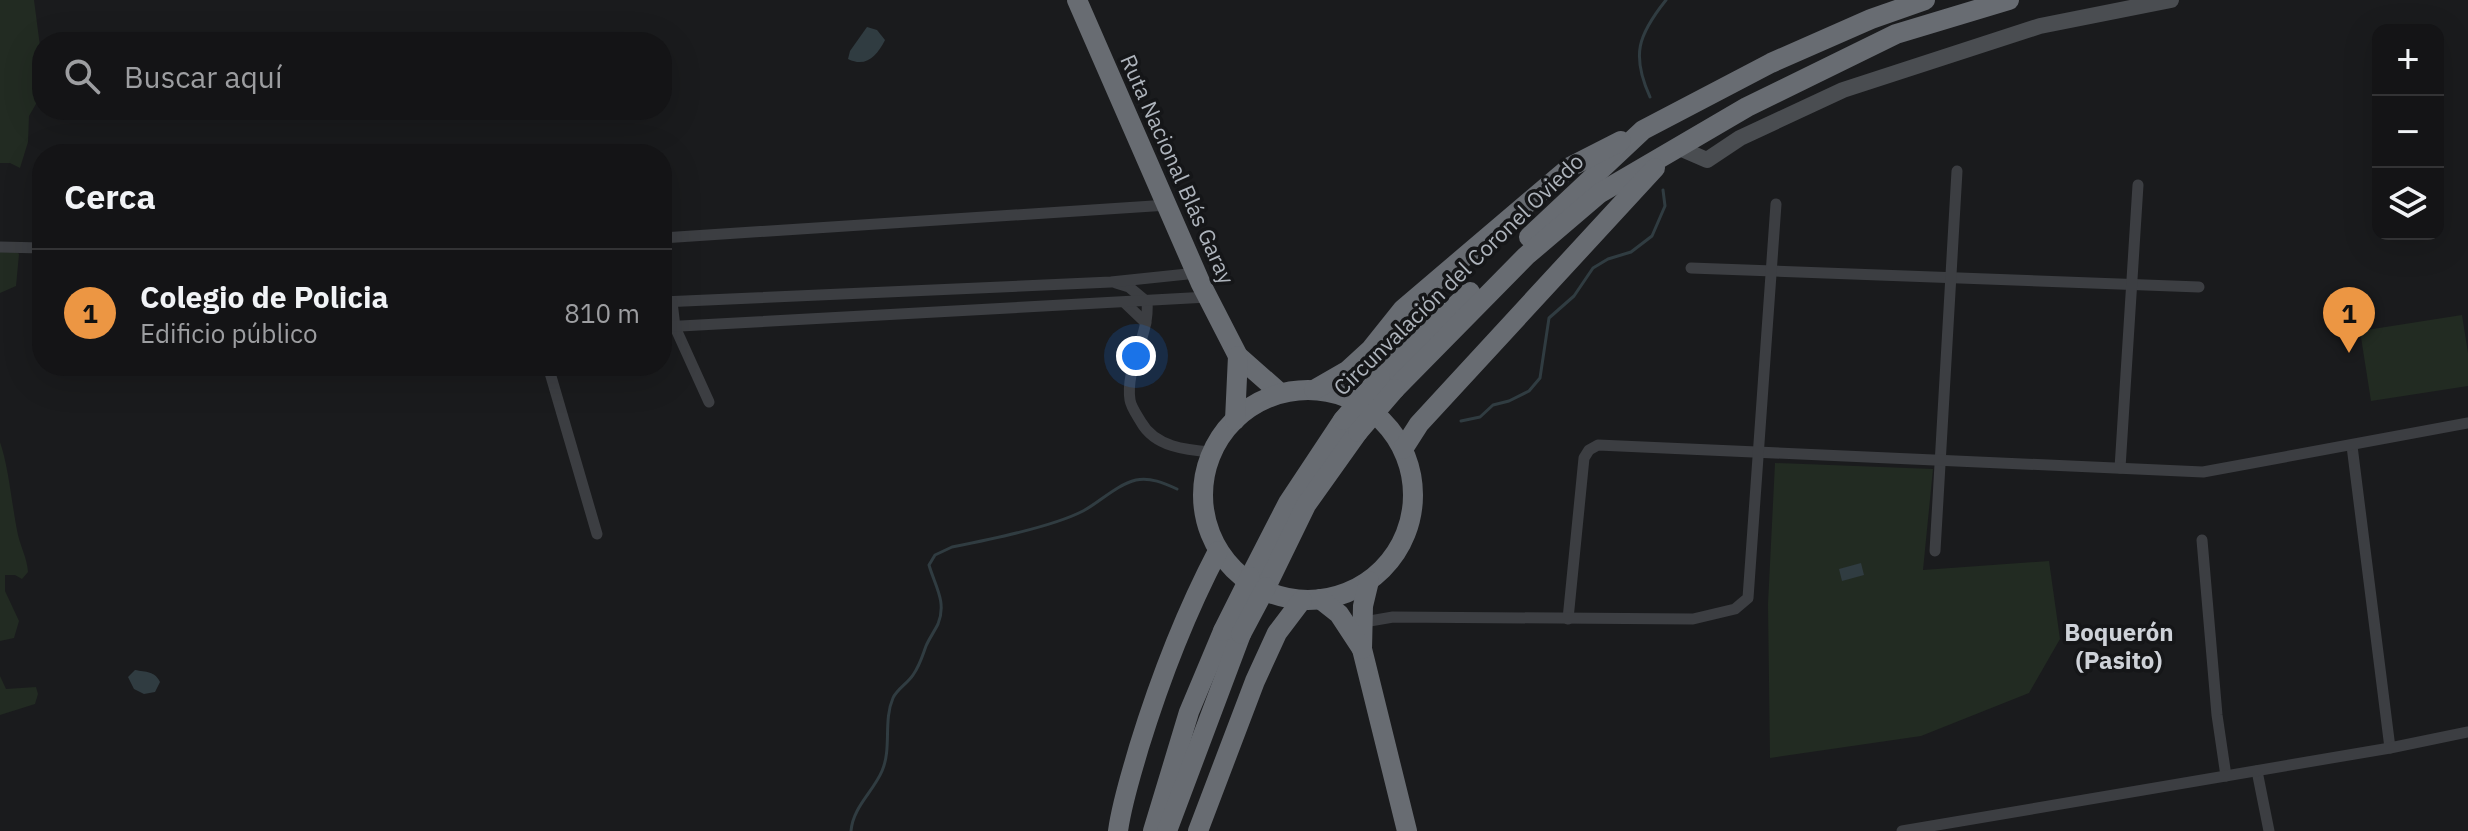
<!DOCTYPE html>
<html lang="es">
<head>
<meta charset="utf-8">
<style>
	:root { --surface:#141416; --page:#212123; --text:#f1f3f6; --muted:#9d9ea1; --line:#333335; --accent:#ec9643 }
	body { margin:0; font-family:"IBM Plex Sans",sans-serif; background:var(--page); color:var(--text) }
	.controls { position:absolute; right:24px; top:24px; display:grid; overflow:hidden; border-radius:16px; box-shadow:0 8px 32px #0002 }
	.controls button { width:72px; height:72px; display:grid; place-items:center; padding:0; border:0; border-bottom:2px solid var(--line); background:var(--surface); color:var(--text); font:40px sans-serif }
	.you { position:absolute; left:1136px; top:356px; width:28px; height:28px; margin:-20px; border:6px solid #fff; border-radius:50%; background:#1a73e8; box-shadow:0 0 0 12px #1a73e833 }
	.badge { display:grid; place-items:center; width:52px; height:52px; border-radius:50%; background:var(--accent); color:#111; font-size:26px; font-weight:700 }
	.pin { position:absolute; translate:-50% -66px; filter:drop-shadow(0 2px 4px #0008) }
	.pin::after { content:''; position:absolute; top:42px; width:28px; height:24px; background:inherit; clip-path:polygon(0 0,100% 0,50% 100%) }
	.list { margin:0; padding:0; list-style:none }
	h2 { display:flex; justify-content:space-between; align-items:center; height:104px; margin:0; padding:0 32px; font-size:34px }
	h2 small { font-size:26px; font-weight:400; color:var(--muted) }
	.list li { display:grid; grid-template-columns:52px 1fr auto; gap:24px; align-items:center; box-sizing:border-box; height:128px; padding:0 32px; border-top:2px solid var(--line) }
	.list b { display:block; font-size:30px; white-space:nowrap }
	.list p { margin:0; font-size:26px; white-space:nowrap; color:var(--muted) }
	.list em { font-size:26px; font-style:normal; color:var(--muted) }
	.icon { flex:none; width:44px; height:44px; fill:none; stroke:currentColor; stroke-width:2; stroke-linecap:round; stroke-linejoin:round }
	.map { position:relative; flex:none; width:2468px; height:831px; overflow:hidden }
	.search { position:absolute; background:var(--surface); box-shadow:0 8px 32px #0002; left:32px; top:32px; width:640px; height:88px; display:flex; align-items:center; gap:20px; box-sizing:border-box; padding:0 28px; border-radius:32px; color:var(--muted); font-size:30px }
	.panel { position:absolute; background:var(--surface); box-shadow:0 8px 32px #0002; left:32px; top:144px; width:640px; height:232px; border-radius:32px }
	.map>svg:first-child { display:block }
	.green { fill:#222b22 }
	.water { fill:#303c41 }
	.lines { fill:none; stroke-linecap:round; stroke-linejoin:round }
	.stream { stroke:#303c41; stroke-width:3 }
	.street { stroke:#3c3e42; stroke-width:11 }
	.secondary { stroke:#4a4d51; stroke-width:16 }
	.highway { stroke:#686c72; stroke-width:20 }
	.highway-bridge { stroke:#686c72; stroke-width:20 }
	.labels { text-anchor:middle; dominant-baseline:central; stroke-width:7; stroke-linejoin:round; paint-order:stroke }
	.street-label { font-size:22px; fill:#aeb4bc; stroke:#151618 }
	.neighbourhood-label { font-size:24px; font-weight:bold; fill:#ced2d8; stroke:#151618 }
</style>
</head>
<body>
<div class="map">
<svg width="2468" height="831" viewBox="0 0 2468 831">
	<rect width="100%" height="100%" fill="#1a1b1d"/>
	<g class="green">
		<path d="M 0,0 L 34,0 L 41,54 L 40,97 L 29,116 L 28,142 L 20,168 L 10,163 L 0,163 Z"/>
		<path d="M 0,244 L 13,248 L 19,254 L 16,286 L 0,293 Z"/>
		<path d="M 2462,315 L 2468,353 L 2468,386 L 2371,401 L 2360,331 Z"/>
		<path d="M 0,442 C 9,468 12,507 18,535 C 21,548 27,558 28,572 L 22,579 L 15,575 L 5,575 L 5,591 L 19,621 L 14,638 L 0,641 Z"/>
		<path d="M 1775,463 L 1933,469 L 1923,570 L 2049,561 L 2060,639 L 2029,693 L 1921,736 L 1770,758 L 1768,604 Z"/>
		<path d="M 0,676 L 6,689 L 36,687 L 38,694 L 35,704 L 0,715 Z"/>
	</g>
	<g class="water">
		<path d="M 867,27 L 877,30 L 885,40 C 877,56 866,68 848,59 L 850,51 Z"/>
		<path d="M 1861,563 L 1864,575 L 1842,581 L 1839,569 Z"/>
		<path d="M 135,670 C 146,672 155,671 160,682 L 155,692 L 144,694 L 134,689 L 128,677 Z"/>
	</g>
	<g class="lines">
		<g class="stream">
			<path d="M 1650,97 C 1631,55 1638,35 1666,0"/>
			<path d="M 1461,421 L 1480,417 L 1493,405 L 1509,401 L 1529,391 L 1540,378 L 1549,318 L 1574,296 L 1593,268 L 1608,259 L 1631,252 L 1652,236 L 1665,206 L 1663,190"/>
			<path d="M 851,831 C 853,807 873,792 882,771 C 892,748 883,721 893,698 C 897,689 908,683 913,675 C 920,665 922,657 926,646 C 929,639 934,632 938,624 C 947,602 935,586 929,565 L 935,555 L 952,547 C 987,540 1052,527 1083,511 C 1100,502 1116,485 1136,480 C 1150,477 1164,483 1177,489"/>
		</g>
		<g class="street">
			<path d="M 662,238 L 1168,205"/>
			<path d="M 0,247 L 42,248"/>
			<path d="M 1691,268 L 2199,287"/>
			<path d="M 1116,283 L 1129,287 L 1147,302 C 1150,335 1125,367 1130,400 C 1131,407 1137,415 1141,422 C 1155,447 1186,450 1212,452"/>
			<path d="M 662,302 L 1111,282 L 1197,273"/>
			<path d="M 672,302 L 675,327 L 709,402"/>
			<path d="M 1125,303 L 1146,323"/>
			<path d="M 662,327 L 1208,297"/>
			<path d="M 548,366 L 597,534"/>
			<path d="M 2352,446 L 2390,748"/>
			<path d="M 2120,468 L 2138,185"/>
			<path d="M 2202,540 L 2217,715 L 2226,776"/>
			<path d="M 1935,551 L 1957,171"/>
			<path d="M 1568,619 L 1584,458 L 1589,450 L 1598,445 L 2203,472 L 2468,423"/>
			<path d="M 1364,622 L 1393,617 L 1693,619 L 1735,609 L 1748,598 L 1776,204"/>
			<path d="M 2257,771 L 2269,831"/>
			<path d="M 1902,831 L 2390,748 L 2468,732"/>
		</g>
		<path class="secondary" d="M 1677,147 L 1707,160 L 1740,138 L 1843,90 L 2040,26 L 2171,0"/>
		<g class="highway">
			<path d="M 1077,0 L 1201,284 L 1238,356 L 1280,393"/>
			<path d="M 1529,237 L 1643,130 L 1771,63 L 1871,19 L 1925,0"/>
			<path d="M 1380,377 L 1470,292"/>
			<path d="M 1395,389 L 1526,256 L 1600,193 L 1747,107 L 1896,34 L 2009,0"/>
			<circle cx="1308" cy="495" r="105"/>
			<path d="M 1314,390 L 1347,371 L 1371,349 L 1403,309 L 1570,167 L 1621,141"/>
			<path d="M 1235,420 L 1238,356"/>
			<path d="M 1403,449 L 1419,424 L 1655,168"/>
			<path d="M 1250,577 L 1288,503 L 1343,420"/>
			<path d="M 1369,581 L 1363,606 L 1362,649 L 1407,831"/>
			<path d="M 1266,587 L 1306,505 L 1358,432"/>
			<path d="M 1320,599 L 1339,614 L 1362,649"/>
			<path d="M 1118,831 C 1122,802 1131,775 1139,747 C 1160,679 1185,614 1218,551"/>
			<path d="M 1153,831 L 1189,712 L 1223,631"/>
			<path d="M 1167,831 L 1241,634"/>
			<path d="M 1198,831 L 1255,681 L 1277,633 L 1302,600"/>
		</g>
		<g class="highway-bridge">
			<path d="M 1343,420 L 1380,377"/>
			<path d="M 1358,432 L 1395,389"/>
			<path d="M 1223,631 L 1250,577"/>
			<path d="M 1241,634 L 1266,587"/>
		</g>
	</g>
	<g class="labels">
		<g class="street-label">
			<text transform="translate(1178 169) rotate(66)">Ruta Nacional Blás Garay</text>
			<text transform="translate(1458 274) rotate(-44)">Circunvalación del Coronel Oviedo</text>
		</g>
		<g class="neighbourhood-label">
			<text x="2119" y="632">Boquerón<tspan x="2119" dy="28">(Pasito)</tspan></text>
		</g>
	</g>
</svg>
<div class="controls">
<button>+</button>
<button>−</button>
<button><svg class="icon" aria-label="layers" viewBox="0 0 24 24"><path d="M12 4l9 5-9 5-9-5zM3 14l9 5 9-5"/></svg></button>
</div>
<div class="you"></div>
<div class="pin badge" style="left:2349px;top:353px">1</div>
<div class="search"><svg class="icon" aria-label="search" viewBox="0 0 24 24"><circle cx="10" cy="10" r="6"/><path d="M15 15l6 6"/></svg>Buscar aquí</div>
<section class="panel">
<h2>Cerca<small></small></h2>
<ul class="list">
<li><span class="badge">1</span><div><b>Colegio de Policia</b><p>Edificio público</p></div><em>810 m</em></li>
</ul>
</section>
</div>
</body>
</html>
